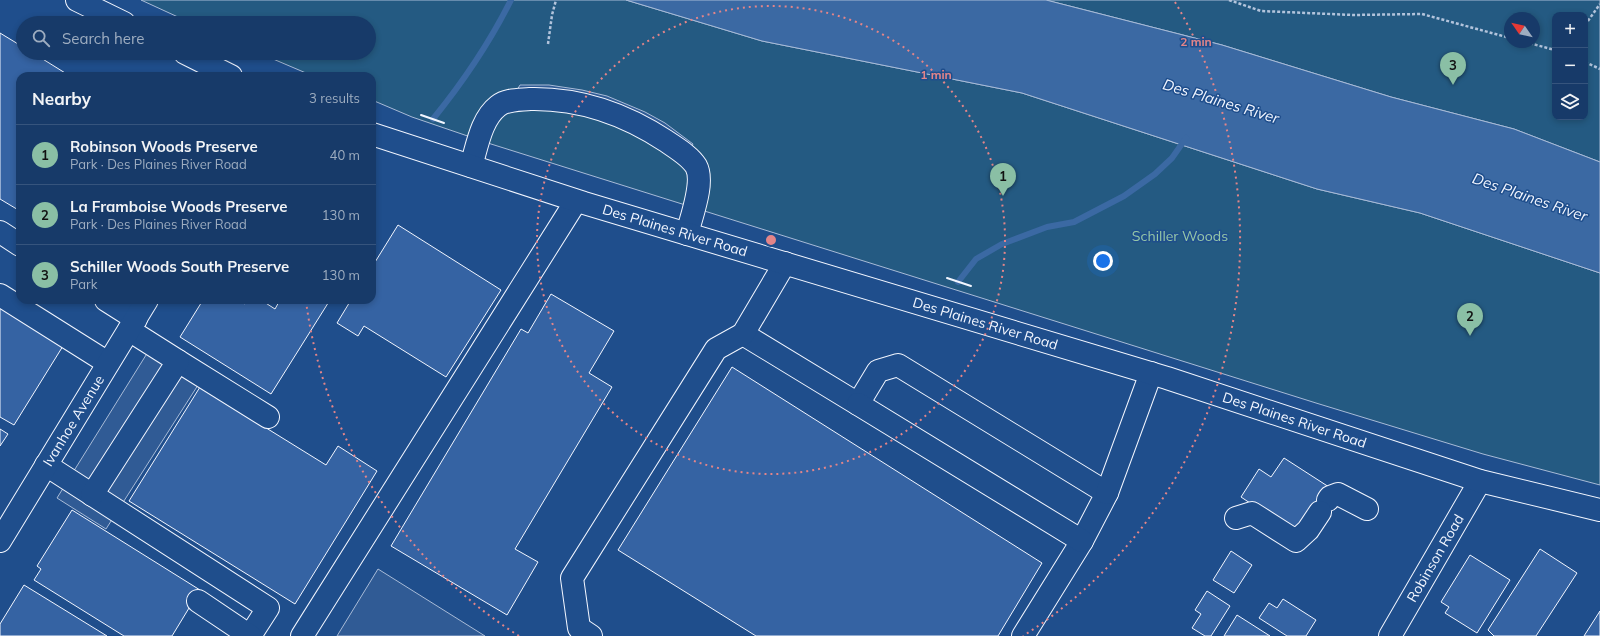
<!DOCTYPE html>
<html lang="en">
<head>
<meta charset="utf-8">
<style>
	:root { --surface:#173a69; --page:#20416f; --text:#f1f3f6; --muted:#9eadc0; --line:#36547d; --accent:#8abfa5 }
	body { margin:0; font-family:Mulish,sans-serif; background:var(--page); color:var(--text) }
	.controls { position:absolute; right:12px; top:12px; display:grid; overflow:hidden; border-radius:8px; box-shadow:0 2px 6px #0003 }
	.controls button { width:36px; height:36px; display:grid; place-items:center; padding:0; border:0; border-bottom:1px solid var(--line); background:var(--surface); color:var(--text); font:20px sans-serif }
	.compass { position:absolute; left:1504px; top:12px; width:36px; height:36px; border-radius:50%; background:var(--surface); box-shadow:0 2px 6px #0003; rotate:304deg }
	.you { position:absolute; left:1103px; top:261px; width:14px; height:14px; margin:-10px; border:3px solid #fff; border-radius:50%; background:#1a73e8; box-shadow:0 0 0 6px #1a73e833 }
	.badge { display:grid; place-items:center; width:26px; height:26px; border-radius:50%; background:var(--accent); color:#111; font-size:13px; font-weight:700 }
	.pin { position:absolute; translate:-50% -33px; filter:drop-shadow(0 1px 2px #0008) }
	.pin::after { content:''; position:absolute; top:21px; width:14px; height:12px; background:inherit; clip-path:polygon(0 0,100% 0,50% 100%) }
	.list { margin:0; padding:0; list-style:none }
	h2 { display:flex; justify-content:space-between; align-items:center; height:52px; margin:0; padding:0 16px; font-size:17px }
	h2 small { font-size:13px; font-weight:400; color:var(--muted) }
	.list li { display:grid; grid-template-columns:26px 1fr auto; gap:12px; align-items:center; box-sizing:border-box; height:60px; padding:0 16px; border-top:1px solid var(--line) }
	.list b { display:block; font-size:15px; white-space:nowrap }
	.list p { margin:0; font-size:13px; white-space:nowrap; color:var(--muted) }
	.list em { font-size:13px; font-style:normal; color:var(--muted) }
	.icon { flex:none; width:22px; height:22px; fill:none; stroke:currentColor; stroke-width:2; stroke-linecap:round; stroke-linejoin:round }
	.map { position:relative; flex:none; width:1600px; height:636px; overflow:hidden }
	.search { position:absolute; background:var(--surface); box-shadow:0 2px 6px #0003; left:16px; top:16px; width:360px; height:44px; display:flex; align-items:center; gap:10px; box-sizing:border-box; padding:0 14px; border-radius:22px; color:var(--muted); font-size:15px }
	.panel { position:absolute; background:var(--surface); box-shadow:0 2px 6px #0003; left:16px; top:72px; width:360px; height:232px; border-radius:12px }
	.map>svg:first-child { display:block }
	.green { fill:#245a82; stroke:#a8bbd7; fill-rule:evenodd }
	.parking { fill:#305b95; stroke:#a8bbd7 }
	.water { fill:#3b69a3; stroke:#a8bbd7 }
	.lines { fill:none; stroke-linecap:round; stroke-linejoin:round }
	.stream { stroke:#3b69a3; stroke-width:6 }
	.building { fill:#3563a3; stroke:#f2f6ff }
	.minor-casing { stroke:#f2f6ff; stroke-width:24 }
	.major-casing { stroke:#f2f6ff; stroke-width:24 }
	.path { stroke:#b3c4dc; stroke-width:2.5; stroke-dasharray:3 2; stroke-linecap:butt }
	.minor { stroke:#1f4e8c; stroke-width:22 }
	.major { stroke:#1f4e8c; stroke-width:22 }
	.wall { stroke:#f2f6ff; stroke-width:2 }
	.ring { fill:none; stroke:#e38589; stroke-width:2; stroke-dasharray:2 4 }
	.labels { text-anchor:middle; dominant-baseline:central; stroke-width:3; stroke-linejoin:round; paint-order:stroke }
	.street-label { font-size:14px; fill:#f2f6ff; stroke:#1f4e8c }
	.park-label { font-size:14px; fill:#97c8a6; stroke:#1f4e8c }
	.water-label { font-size:15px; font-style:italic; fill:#f2f6ff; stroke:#1f4e8c }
	.centre { fill:#e38589; stroke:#1f4e8c; stroke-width:2 }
	.ring-label { font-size:12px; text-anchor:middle; font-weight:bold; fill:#e38589; stroke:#1f4e8c; stroke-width:3; stroke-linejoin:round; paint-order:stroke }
</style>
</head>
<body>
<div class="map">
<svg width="1600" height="636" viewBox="0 0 1600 636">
	<rect width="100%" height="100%" fill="#1f4e8c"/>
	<g class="green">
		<path d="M 141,0 L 626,0 L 762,41 L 1022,93 L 1317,189 L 1420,213 L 1600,273 L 1600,485 L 1483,454 L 1316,403 L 491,144 L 412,117 L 372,100 L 372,76 L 313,76 L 259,53 L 369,53 L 369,23 L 191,23 Z"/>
		<path d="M 1046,0 L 1600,0 L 1600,162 L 1514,129 L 1391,97 L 1222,45 ZM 1555,15 L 1585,15 L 1585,117 L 1555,117 ZM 1510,18 L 1534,18 L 1534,42 L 1510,42 Z"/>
	</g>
	<g class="parking">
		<path d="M 520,85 L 549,85 L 582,90 L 607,96 L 645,112 L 665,123 L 693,144 L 687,157 L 644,127 L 511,100 Z"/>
		<path d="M 156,339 L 207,371 L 106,529 L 57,498 Z"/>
		<path d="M 378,569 L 485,636 L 337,636 Z"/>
	</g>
	<path class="water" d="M 626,0 L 1046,0 L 1222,45 L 1391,97 L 1514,129 L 1600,162 L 1600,273 L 1420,213 L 1317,189 L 1022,93 L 762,41 Z"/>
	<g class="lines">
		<g class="stream">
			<path d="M 433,119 C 463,82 490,42 511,0"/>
			<path d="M 958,282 L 976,259 L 1002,244 L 1047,227 L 1074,222 L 1124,196 L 1155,174 L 1172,158 L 1186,138"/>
		</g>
	</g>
	<g class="building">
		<path d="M 0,33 L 23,47 L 23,53 L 33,53 L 70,76 L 20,76 L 20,211 L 0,199 Z"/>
		<path d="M 398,225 L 501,290 L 446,377 L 364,326 L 358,336 L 337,323 L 351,300 L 372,300 L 372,267 Z"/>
		<path d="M 551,294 L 614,331 L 589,373 L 612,387 L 515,549 L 538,562 L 507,615 L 391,546 L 521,329 L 528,333 Z"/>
		<path d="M 203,300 L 239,300 L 245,304 L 247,300 L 261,300 L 275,309 L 280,300 L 330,300 L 271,394 L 180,337 Z"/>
		<path d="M 0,306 L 63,346 L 14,425 L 0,417 Z"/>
		<path d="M 732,367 L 1042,563 L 998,636 L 756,636 L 618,550 Z"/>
		<path d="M 200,387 L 326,465 L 338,446 L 377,471 L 295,604 L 129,501 Z"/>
		<path d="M 0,429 L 8,434 L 0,446 Z"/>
		<path d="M 1284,458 L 1329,487 L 1335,504 L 1327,516 L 1298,535 L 1241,497 L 1259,469 L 1271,477 Z"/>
		<path d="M 72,510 L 200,590 L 172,636 L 124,636 L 34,580 L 41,569 L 37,566 Z"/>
		<path d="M 1540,549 L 1577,573 L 1536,636 L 1494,636 L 1488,630 Z"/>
		<path d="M 1231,551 L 1252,565 L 1234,593 L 1213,580 Z"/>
		<path d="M 1470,555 L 1510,580 L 1477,633 L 1445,613 L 1449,607 L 1441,602 Z"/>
		<path d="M 24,585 L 107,636 L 0,636 L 0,624 Z"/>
		<path d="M 1207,591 L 1230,606 L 1211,636 L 1205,636 L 1192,628 L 1201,614 L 1195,610 Z"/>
		<path d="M 1283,599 L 1316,620 L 1306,636 L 1287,636 L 1259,618 L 1269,603 L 1277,608 Z"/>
		<path d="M 1600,611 L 1600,636 L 1584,636 Z"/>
		<path d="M 1237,615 L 1270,636 L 1224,636 Z"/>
	</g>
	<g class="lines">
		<g class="minor-casing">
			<g id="minor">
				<path d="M 471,166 C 477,147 481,119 498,106 C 507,99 519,100 530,99 C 579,98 625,114 666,141 C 676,148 690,156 696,166 C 705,182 691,217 687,234"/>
				<path d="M 0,232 L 20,245"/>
				<path d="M 0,295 L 108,363"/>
				<path d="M 106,300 L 136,319"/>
				<path d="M 743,334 L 858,404 L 878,371 L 898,365 L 1107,493 L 1082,541 L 1023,636"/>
				<path d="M 178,361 L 268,417"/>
				<path d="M 858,404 L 1082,541"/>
				<path d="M 46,465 L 268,608 L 250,636"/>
				<path d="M 1107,493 L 1151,373"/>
				<path d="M 92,495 L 178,361 L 129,330"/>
				<path d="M 1328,500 L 1330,497 L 1338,494 L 1367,509"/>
				<path d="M 1236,518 L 1252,513 L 1296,541 L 1308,530 L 1320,512"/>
				<path id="s1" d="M 0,541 L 147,300"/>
				<path d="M 198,601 L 250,636"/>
				<path d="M 302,636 L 576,201"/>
				<path d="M 591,636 L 579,628 L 572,578 L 716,349 L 743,334 L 785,263"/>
				<path id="s2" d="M 1390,636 L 1480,481"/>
			</g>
		</g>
		<g class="major-casing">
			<g id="major">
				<path d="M 77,0 L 124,23"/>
				<path d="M 185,53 L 231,76"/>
				<path id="s3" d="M 372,134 L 584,203 L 1167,378 L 1480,481 L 1600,510"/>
			</g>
		</g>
		<g class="path">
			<path d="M 1229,0 L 1261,11 L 1353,15 L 1422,14 L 1510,38"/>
			<path d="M 1585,25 L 1600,4"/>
			<path d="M 1525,42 L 1555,50"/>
			<path d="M 548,44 L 552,15 L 556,0"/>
			<path d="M 1585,62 L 1600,69"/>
		</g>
		<use href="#minor" class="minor"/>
		<use href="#major" class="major"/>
		<g class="wall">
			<path d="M 421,115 L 444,123"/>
			<path d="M 947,278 L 971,286"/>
		</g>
	</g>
	<g class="ring">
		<circle cx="771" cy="240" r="234"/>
		<path d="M519 636A469 469 0 0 1 306 301M1175 2A469 469 0 0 1 1023 636"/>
	</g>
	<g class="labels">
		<g class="street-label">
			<text stroke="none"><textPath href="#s3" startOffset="318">Des Plaines River Road</textPath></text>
			<text stroke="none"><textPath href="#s3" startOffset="642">Des Plaines River Road</textPath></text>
			<text stroke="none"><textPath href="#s3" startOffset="966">Des Plaines River Road</textPath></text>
			<text stroke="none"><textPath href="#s1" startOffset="141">Ivanhoe Avenue</textPath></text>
			<text stroke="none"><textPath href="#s2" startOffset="90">Robinson Road</textPath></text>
		</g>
		<g class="park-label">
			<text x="1180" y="236">Schiller Woods</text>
		</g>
		<g class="water-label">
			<text transform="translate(1221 101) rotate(17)">Des Plaines River</text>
			<text transform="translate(1530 197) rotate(19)">Des Plaines River</text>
		</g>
	</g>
	<circle cx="771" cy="240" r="6" class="centre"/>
	<g class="ring-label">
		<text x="1196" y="46">2 min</text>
		<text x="936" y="79">1 min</text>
	</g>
</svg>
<div class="controls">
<button>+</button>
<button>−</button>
<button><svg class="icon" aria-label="layers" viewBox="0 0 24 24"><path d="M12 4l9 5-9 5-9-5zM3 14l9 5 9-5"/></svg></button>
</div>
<svg class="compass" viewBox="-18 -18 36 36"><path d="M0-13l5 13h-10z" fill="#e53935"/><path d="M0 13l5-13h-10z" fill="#9eadc0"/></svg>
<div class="you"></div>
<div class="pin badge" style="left:1003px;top:196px">1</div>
<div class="pin badge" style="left:1470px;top:336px">2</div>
<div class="pin badge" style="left:1453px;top:85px">3</div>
<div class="search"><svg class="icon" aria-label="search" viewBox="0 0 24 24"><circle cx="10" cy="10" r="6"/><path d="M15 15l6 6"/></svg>Search here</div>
<section class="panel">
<h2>Nearby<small>3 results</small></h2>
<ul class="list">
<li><span class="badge">1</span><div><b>Robinson Woods Preserve</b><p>Park · Des Plaines River Road</p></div><em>40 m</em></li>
<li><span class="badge">2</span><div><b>La Framboise Woods Preserve</b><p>Park · Des Plaines River Road</p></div><em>130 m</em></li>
<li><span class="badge">3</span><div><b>Schiller Woods South Preserve</b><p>Park</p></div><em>130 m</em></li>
</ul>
</section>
</div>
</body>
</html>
